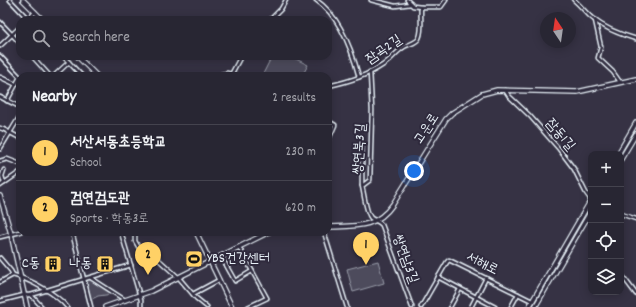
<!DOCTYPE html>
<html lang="en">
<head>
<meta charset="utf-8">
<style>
	:root { --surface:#282633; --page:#34323f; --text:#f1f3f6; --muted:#a5a5ac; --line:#44434e; --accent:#ffd166 }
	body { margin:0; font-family:Dekko,"Poor Story",sans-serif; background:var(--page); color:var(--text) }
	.controls { position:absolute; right:12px; bottom:12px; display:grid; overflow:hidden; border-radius:8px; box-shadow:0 2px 10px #0003 }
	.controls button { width:36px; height:36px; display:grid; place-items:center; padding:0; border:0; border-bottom:1px solid var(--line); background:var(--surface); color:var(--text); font:20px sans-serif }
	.compass { position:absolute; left:540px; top:12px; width:36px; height:36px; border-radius:50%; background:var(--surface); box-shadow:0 2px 10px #0003; rotate:347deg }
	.you { position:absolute; left:414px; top:171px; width:14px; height:14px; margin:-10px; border:3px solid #fff; border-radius:50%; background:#1a73e8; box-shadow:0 0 0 6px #1a73e833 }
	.badge { display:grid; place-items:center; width:26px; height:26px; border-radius:50%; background:var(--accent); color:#111; font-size:13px; font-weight:700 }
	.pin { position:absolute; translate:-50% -33px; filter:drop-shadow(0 1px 2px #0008) }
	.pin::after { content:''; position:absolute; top:21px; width:14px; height:12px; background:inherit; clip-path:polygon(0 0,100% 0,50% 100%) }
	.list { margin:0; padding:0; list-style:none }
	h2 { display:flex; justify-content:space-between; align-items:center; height:52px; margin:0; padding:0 16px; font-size:17px }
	h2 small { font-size:13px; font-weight:400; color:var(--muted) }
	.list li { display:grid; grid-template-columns:26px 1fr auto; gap:12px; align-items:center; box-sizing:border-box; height:56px; padding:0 16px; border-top:1px solid var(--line) }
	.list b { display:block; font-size:15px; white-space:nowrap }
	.list p { margin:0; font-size:13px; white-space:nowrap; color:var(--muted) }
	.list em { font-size:13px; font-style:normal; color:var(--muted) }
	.icon { flex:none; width:22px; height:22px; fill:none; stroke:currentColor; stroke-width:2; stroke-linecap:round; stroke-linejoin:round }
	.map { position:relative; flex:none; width:636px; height:307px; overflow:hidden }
	.search { position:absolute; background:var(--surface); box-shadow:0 2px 10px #0003; left:16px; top:16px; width:316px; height:44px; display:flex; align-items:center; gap:10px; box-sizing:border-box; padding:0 14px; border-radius:12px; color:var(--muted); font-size:15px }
	.panel { position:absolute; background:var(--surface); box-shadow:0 2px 10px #0003; left:16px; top:72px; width:316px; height:164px; border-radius:12px }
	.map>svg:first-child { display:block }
	.green { fill:#4d4b5c; stroke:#9a9eaa }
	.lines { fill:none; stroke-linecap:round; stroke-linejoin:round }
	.street-casing { stroke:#e8f1f8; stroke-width:5.5 }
	.secondary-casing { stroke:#e8f1f8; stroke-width:6 }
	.street { stroke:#2f2a3d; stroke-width:2.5 }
	.secondary { stroke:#2f2a3d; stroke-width:3.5 }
	.labels { text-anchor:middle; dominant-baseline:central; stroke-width:4; stroke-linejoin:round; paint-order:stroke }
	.street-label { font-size:14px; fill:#e8f1f8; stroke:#2f2a3d }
	.poi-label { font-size:14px; fill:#e8f1f8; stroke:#2f2a3d; text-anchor:end }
</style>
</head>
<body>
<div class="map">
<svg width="636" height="307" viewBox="0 0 636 307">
	<rect width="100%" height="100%" fill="#363244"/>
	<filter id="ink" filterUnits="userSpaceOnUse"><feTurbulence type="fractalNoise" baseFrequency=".025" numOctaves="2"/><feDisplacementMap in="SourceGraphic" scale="8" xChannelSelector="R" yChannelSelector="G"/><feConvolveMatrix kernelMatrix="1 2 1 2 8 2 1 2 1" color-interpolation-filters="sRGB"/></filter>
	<g filter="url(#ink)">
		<g class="green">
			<path d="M 272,56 L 290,56 L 308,65 L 302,76 L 262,76 Z"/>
			<path d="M 378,261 L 384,283 L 353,292 L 347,269 Z"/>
			<path d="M 88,279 L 90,279 L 113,294 L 98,296 L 90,300 L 86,281 Z"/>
		</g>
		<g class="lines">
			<g class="street-casing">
				<g id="street">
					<path d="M 10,0 L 29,20"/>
					<path d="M 316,0 C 340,16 352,50 359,77"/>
					<path d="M 371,0 L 395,6 L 411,4"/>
					<path d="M 407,0 L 413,6 L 421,7"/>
					<path d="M 574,0 C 581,6 586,13 592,18 C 604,28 622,35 636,39"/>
					<path d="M 28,20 L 35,12"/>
					<path d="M 270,20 L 281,9 L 286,0"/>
					<path d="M 595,20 L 601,47 L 598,58 L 613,72 L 620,82"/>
					<path d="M 0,22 L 20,43"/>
					<path d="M 0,46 L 20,27"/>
					<path d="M 0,56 L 20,77"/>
					<path d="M 32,56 L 50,76"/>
					<path d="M 63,56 L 82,76"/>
					<path d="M 370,72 L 372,110 L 370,180 L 362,186 C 364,193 366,213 371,218 C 375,221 379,221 382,225 L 412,307"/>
					<path d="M 232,73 L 241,56"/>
					<path d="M 54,76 L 69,62"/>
					<path d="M 215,76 L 227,73 L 238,76"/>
					<path d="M 0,77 L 15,84"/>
					<path d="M 328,86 C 347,82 367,76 383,65 C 391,60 396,52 404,47 C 409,44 417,43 419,38 C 423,30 420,16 421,7 L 441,7 L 446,0"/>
					<path d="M 505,90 L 509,96 L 530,116 L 559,149 L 574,169 L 586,193 L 591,200"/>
					<path d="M 0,97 L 20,107"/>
					<path d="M 7,101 L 20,77"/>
					<path d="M 328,121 L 335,125 L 328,141"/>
					<path d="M 0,128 L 3,129 L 20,138"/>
					<path d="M 362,142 L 362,185"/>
					<path d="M 0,149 L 20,116"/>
					<path d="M 0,161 L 7,159 L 20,164"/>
					<path d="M 4,170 L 2,176 L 4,183"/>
					<path d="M 0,186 L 20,172"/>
					<path d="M 621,214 L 636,219"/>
					<path d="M 72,232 L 91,307"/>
					<path d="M 121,232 L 141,300 L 141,307"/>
					<path d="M 135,232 L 135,241 L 139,248 L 158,259 L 179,278 L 196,298 L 207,307"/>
					<path d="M 324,232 L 347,307"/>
					<path d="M 0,237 L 20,232"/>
					<path d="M 239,247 L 267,298 L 248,307"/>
					<path d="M 221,256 L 235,281 L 252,271"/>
					<path d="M 0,258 L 11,271 L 13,275"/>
					<path d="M 621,274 L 636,294"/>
					<path d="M 13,275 C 29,279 57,294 67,307"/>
					<path d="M 438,277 L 495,307"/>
					<path d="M 91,278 L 125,300"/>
					<path d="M 0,282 L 13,275"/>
					<path d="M 193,294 L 219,280"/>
					<path d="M 31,295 L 42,307"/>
					<path d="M 0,301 L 24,295 L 31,295 L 131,265"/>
					<path d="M 421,307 L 447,262 L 449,260 L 532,301"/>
					<path d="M 450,307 L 460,289"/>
					<path d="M 471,307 L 486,278"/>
					<path d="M 511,307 L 518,294"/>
				</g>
			</g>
			<g class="secondary-casing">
				<g id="secondary">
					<path d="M 23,0 L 43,20"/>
					<path d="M 77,56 L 97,76"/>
					<path d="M 618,154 L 636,123"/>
					<path d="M 621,159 L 636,134"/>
					<path d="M 0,196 L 11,234 L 27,307"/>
					<path d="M 328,227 C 355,226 376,229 393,204 L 446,119 L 452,113 L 482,94 L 497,90 L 577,92 L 636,79"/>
					<path d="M 196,232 L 232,307"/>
					<path d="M 105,307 L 151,291 L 269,232"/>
					<path d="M 529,307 L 591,200"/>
					<path d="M 535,307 L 591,211"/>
				</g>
			</g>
			<use href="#street" class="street"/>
			<use href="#secondary" class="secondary"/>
		</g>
	</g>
	<defs>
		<g id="stadium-square" transform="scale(0.9)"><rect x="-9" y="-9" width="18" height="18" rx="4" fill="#ffd166" stroke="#2f2a3d"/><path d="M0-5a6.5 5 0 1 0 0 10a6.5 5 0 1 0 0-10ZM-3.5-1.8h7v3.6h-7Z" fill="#111"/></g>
		<g id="building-square" transform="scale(0.9)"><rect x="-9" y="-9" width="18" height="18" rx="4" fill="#ffd166" stroke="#2f2a3d"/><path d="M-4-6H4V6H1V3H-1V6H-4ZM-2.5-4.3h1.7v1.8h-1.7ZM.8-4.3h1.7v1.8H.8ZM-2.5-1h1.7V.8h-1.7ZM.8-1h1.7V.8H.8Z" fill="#111"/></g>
	</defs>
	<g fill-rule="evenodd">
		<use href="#stadium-square" x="194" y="259"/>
		<use href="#building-square" x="53" y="264"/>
		<use href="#building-square" x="105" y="264"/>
	</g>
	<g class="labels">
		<g class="street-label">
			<text transform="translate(384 50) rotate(-34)">잠곡2길</text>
			<text transform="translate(427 129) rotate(-57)">고운로</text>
			<text transform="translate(560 135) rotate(50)">잠동1길</text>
			<text transform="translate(360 149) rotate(-86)">쌍연북3길</text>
			<text transform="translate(405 259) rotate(70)">쌍연남3길</text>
			<text transform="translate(482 264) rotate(27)">서해로</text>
		</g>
		<g class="poi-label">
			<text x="207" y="259" text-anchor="start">YBS건강센터</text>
			<text x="40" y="264">C동</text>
			<text x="92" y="264">나동</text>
		</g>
	</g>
</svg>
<div class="controls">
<button>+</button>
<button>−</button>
<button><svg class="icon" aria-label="locate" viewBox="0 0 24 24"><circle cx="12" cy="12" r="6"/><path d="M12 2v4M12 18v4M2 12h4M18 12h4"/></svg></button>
<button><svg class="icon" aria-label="layers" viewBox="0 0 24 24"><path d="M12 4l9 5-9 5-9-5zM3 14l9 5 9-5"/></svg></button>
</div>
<svg class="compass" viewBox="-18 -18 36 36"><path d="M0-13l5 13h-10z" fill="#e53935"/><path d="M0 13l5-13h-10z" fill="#a5a5ac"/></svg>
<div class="you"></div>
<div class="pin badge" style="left:366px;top:265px">1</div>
<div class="pin badge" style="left:148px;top:275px">2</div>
<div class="search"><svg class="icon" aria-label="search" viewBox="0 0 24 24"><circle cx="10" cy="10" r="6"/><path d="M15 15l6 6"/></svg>Search here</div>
<section class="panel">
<h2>Nearby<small>2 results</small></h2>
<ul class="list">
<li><span class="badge">1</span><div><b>서산서동초등학교</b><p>School</p></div><em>230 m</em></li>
<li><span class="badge">2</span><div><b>검연검도관</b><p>Sports · 학동3로</p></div><em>620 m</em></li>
</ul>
</section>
</div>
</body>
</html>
